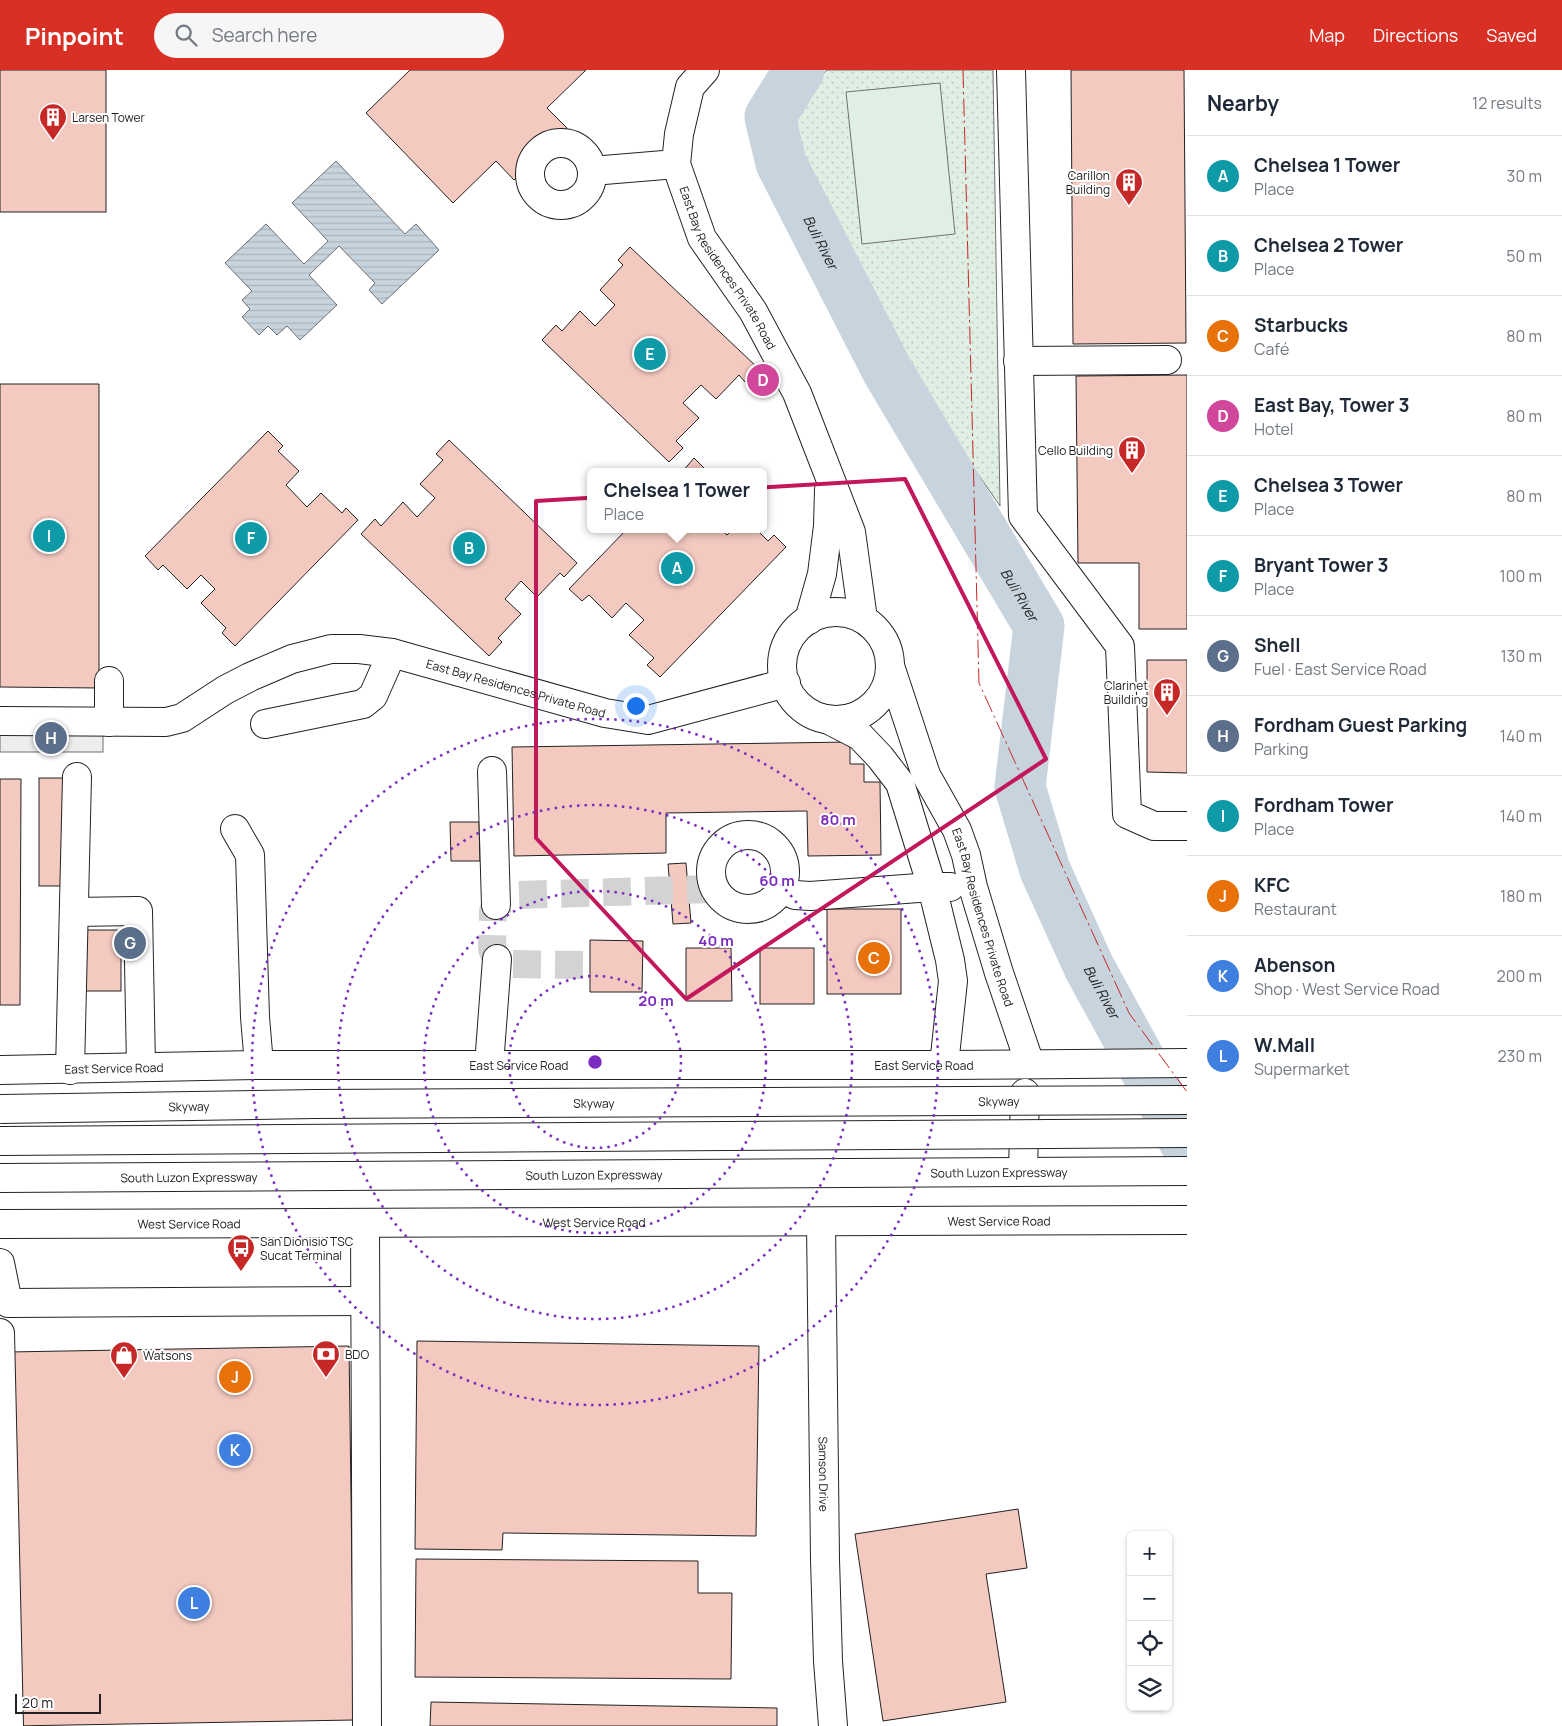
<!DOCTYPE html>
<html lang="en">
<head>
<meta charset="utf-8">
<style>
	:root { --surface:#fff; --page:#f6f6f7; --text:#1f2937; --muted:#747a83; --line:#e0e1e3; --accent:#d93025 }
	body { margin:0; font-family:Manrope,sans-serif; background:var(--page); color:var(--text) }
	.controls { position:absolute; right:15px; bottom:15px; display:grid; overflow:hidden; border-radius:8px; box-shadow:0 1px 4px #0004 }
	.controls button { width:45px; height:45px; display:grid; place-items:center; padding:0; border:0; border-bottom:1px solid var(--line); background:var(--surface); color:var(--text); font:25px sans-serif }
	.scale { position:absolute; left:15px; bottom:12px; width:86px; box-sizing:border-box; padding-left:5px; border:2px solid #222; border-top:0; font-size:14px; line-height:18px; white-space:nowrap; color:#222; -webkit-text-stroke:4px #fff; paint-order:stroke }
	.you { position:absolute; left:635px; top:635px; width:18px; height:18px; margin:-12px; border:4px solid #fff; border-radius:50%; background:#1a73e8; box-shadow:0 0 0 8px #1a73e833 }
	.badge { display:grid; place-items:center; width:32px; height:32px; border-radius:50%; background:var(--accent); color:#fff; font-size:16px; font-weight:700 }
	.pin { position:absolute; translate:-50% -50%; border:2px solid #fff; box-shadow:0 1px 5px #0006 }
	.popup { position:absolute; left:587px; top:398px; width:180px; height:65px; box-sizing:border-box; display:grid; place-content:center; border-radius:8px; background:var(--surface); filter:drop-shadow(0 1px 4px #0005); font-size:16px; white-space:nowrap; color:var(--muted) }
	.popup b { font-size:19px; color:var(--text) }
	.popup::after { content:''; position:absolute; left:50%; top:100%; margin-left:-10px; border:10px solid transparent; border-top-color:var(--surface) }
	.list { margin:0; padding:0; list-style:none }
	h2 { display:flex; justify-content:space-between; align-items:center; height:65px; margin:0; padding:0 20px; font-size:21px }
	h2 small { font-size:16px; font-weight:400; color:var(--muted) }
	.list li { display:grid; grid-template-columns:32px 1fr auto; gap:15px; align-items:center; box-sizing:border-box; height:80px; padding:0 20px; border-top:1px solid var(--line) }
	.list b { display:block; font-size:19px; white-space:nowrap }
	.list p { margin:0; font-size:16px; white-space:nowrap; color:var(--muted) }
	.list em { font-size:16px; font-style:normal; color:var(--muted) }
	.icon { flex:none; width:28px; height:28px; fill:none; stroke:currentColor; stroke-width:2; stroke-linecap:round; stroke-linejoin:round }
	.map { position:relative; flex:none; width:1187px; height:1656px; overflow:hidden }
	header { display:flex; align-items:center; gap:30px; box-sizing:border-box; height:70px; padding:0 25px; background:var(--accent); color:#fff }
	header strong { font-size:24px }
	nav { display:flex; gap:28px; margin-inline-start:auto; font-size:18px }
	.search { width:350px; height:45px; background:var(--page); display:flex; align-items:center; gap:12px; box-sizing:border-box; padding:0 18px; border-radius:28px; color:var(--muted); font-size:19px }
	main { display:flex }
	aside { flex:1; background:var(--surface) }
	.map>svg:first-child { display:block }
	.green { fill:url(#green-dots); stroke:#6f6f6f }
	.pitch { fill:#e0efe3; stroke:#6f6f6f }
	.parking { fill:#ededed; stroke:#6f6f6f }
	.water { fill:url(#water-rules); stroke:#6f6f6f }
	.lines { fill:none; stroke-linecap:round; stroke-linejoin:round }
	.river { stroke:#c7d3dd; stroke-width:51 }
	.building { fill:#f3c9c0; stroke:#222 }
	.minor-tunnel { stroke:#d3d3d3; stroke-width:28; stroke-dasharray:28 14; stroke-linecap:butt }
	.minor-casing { stroke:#222; stroke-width:30 }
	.major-casing { stroke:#222; stroke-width:30 }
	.highway-casing { stroke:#222; stroke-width:30 }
	.minor { stroke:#fff; stroke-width:28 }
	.major { stroke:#fff; stroke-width:28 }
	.highway { stroke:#fff; stroke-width:28 }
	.highway-bridge-casing { stroke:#222; stroke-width:30; stroke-linecap:butt }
	.highway-bridge { stroke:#fff; stroke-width:28 }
	.power { stroke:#c62828; stroke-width:1; stroke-dasharray:18 4 2.5 4; stroke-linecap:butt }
	.marked { fill:none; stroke:#c2185b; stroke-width:4; stroke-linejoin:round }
	.ring { fill:none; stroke:#7b2cbf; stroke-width:2.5; stroke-dasharray:2.5 5 }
	.labels { text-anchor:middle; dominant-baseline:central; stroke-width:4; stroke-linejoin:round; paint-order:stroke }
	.poi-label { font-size:12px; fill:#222; stroke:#fff; text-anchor:start }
	.street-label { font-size:12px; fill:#222; stroke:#fff }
	.water-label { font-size:14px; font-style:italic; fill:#222; stroke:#fff }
	.centre { fill:#7b2cbf; stroke:#fff; stroke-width:2.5 }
	.ring-label { font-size:15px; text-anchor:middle; font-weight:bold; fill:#7b2cbf; stroke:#fff; stroke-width:4; stroke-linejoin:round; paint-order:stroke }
</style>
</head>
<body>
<header>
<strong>Pinpoint</strong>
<div class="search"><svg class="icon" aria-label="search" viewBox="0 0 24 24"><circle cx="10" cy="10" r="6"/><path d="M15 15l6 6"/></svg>Search here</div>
<nav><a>Map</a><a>Directions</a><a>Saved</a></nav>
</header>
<main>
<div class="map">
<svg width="1187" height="1656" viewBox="0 0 1187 1656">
	<defs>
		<pattern id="green-dots" width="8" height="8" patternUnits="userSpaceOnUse" patternTransform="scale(1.25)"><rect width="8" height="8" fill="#e0efe3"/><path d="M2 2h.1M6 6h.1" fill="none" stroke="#c0cdc2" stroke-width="1.8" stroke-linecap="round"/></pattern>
		<pattern id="water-rules" width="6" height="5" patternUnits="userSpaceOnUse" patternTransform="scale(1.25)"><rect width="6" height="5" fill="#c7d3dd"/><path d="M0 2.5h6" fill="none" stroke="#abb5bd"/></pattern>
	</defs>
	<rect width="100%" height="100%" fill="#fff"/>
	<path class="green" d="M 827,0 L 993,0 L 1000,436 L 924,326 L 799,111 L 796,29 Z"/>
	<path class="pitch" d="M 940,13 L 955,164 L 862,174 L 846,22 Z"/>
	<rect class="parking" x="0" y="654" width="103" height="28"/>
	<path class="water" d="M 336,91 L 405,164 L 416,154 L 439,180 L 382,234 L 369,220 L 375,213 L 339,176 L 309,205 L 337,235 L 300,270 L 287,256 L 277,265 L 268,256 L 259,265 L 242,247 L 250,239 L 242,230 L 252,221 L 225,193 L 266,154 L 304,194 L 328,171 L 292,133 Z"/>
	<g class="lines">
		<path class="river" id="s1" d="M 799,0 L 770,47 L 781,93 L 887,300 L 1039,556 L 1020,717 L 1045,800 L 1089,897 L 1187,1076"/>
	</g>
	<g class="building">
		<rect x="0" y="0" width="106" height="142"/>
		<path d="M 410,0 L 586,0 L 547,38 L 567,58 L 514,110 L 496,91 L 453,133 L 366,43 Z"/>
		<path d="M 1071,0 L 1184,0 L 1186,273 L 1073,274 Z"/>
		<path d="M 630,177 L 758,298 L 745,312 L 739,305 L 716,329 L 701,315 L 683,333 L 699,348 L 676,371 L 683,378 L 669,392 L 542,270 L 556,255 L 562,261 L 580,241 L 595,256 L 615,235 L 600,220 L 623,195 L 618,190 Z"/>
		<path d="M 1187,305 L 1187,559 L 1139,559 L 1139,493 L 1078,493 L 1076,306 Z"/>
		<path d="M 0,314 L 99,314 L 99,618 L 0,617 Z"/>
		<path d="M 268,361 L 283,376 L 278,381 L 299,401 L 286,415 L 307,437 L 321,423 L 342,443 L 346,438 L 358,450 L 235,576 L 222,563 L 226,558 L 201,533 L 215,519 L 201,505 L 187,519 L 163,495 L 158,500 L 145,486 Z"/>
		<path d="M 449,370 L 577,493 L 564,507 L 560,503 L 537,527 L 521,511 L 505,529 L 521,544 L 498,568 L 502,572 L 489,586 L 361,464 L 375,449 L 381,456 L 403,432 L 417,447 L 435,428 L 420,414 L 443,390 L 436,384 Z"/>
		<path d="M 694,388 L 708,402 L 682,402 Z"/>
		<path d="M 627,459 L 721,459 L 727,465 L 733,459 L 756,459 L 768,471 L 774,465 L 786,477 L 660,607 L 647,595 L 654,588 L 629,565 L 644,550 L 626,533 L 612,548 L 589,525 L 582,531 L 569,519 Z"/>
		<path d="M 1147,590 L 1187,590 L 1187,703 L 1147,702 Z"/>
		<path d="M 850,672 L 850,694 L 864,694 L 864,712 L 880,712 L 881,785 L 808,786 L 807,741 L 666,743 L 666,783 L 514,786 L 512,677 Z"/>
		<rect x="39" y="708" width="27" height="108"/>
		<path d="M 0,709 L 21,709 L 20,935 L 0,935 Z"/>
		<path d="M 450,752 L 479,752 L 480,791 L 451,791 Z"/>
		<path d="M 686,793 L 691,853 L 673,854 L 668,794 Z"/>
		<rect x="827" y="839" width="74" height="85"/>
		<rect x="81" y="860" width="40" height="61"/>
		<path d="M 590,870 L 643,871 L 642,922 L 590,922 Z"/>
		<path d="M 686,878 L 731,878 L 732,931 L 686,931 Z"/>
		<rect x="760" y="878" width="54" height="56"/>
		<path d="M 417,1271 L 759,1276 L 756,1466 L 503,1463 L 502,1480 L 415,1479 Z"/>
		<path d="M 349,1276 L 354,1650 L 13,1656 L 8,1282 Z"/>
		<path d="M 1018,1439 L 1027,1498 L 986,1504 L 1006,1632 L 883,1651 L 855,1464 Z"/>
		<path d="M 416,1489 L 698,1491 L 698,1523 L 732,1523 L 731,1609 L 415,1607 Z"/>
		<path d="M 431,1632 L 777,1638 L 777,1656 L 430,1656 Z"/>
	</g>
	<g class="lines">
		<path class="minor-tunnel" d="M 583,895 L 507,894 C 499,891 495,887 492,879 L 493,841 C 498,831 506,828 516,825 L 715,819"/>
		<g class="minor-casing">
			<g id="minor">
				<path id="s2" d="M 705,0 L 690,17 L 679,64 L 676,94 L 702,168 L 753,241 L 797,323 L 851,462 L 863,549"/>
				<path d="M 1011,0 L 1023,446 L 1120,576 L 1127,744 L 1154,756 L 1187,756"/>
				<circle cx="561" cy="104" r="31"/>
				<path d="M 592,101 L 676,94"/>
				<path d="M 1018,291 L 1167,290"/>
				<circle cx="836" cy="596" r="54"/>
				<path d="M 809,550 L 822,504 L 828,456 L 829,420"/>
				<path id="s3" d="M 890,596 L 926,705 L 957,760 L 966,785 L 973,817 L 999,903 L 1030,994"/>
				<path d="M 109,611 L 109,652"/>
				<path d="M 829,650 L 860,666 L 880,687 L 900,713 L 932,817 L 950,890 L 953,911 L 944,995"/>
				<path id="s4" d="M 0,651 L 166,652 L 182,648 L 225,620 L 250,607 L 292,589 L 331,579 L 359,579 L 392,583 L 605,643 L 648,650 L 786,613"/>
				<path d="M 265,654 L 363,634 L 373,626 L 392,583"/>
				<path d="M 492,701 L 496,835"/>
				<path d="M 235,759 L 250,785 L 255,947 L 259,995"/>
				<circle cx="748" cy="802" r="37"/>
				<path d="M 781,818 L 795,825 L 810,826 L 932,817 L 950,817"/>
				<path d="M 74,842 L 138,841 L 141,996"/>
				<path d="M 489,995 L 497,889"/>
				<path d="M 70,1000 L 77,707"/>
				<path d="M 1023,1101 L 1025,1023"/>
				<path id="s5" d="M 821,1152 L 825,1489 L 828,1591 L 833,1656"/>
				<path d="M 365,1154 L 367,1656"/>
				<path d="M 0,1193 L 8,1233 L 365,1231"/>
				<path d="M 0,1263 L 9,1656"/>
			</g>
		</g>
		<g class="major-casing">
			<g id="major">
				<path id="s6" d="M 0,1000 L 259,995 L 944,995 L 1187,993"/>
				<path id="s7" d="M 0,1154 L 1187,1150"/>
			</g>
		</g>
		<g class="highway-casing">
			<g id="highway">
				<path id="s8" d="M 0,1108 L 1187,1101"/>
			</g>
		</g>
		<use href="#minor" class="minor"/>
		<use href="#major" class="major"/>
		<use href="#highway" class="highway"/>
		<g class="highway-bridge-casing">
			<g id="highway-bridge">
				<path id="s9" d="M 0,1039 L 315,1034 L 1187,1030"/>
				<path d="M 0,1071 L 1187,1063"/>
			</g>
		</g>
		<use href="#highway-bridge" class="highway-bridge"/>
		<path class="power" d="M 963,0 L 979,613 L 1129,943 L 1187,1022"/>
	</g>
	<path class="marked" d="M 905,409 L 1046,689 L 686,929 L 536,768 L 536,431 Z"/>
	<g class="ring">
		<circle cx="595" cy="992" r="86"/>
		<circle cx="595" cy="992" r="171"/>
		<circle cx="595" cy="992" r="257"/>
		<circle cx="595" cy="992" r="343"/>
	</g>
	<defs>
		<g id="building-pin" transform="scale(1.4375)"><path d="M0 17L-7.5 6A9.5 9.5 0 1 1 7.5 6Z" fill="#c62828" stroke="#fff"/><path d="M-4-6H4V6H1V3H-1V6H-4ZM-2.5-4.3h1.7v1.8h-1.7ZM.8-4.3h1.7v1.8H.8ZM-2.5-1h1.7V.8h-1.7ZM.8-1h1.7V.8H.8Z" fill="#fff"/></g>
		<g id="bus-pin" transform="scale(1.4375)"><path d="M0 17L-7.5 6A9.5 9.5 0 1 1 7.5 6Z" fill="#c62828" stroke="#fff"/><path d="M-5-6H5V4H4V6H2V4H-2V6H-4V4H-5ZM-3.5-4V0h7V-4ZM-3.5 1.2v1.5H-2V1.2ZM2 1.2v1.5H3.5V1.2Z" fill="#fff"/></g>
		<g id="bank-pin" transform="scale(1.4375)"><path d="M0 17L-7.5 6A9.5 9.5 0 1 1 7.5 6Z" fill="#c62828" stroke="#fff"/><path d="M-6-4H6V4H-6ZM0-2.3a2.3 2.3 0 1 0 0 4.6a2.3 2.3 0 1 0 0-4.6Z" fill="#fff"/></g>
		<g id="shop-pin" transform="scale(1.4375)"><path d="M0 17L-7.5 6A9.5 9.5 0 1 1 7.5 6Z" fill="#c62828" stroke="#fff"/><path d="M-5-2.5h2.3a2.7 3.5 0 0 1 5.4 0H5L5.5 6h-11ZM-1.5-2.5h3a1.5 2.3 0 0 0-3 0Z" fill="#fff"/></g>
	</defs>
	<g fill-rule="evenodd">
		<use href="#building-pin" x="53" y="47"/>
		<use href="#building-pin" x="1129" y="112"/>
		<use href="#building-pin" x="1132" y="380"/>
		<use href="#building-pin" x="1167" y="622"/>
		<use href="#bus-pin" x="241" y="1178"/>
		<use href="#bank-pin" x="326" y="1284"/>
		<use href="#shop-pin" x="124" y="1285"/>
	</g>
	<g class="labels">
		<g class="poi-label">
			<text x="72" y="47">Larsen Tower</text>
			<text x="1110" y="105" text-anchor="end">Carillon<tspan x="1110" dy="14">Building</tspan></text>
			<text x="1113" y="380" text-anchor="end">Cello Building</text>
			<text x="1148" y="615" text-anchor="end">Clarinet<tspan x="1148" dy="14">Building</tspan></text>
			<text x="260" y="1171">San Dionisio TSC<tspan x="260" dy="14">Sucat Terminal</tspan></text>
			<text x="345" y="1284">BDO</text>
			<text x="143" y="1285">Watsons</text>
		</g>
		<g class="street-label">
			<text stroke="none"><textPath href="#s2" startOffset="218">East Bay Residences Private Road</textPath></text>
			<text stroke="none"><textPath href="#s4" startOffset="538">East Bay Residences Private Road</textPath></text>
			<text stroke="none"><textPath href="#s3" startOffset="269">East Bay Residences Private Road</textPath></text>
			<text stroke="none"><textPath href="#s6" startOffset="519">East Service Road</textPath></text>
			<text stroke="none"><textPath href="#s6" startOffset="924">East Service Road</textPath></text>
			<text stroke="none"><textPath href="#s6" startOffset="114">East Service Road</textPath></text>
			<text stroke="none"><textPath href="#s9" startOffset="999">Skyway</textPath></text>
			<text stroke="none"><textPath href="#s9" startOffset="594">Skyway</textPath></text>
			<text stroke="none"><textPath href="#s9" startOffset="189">Skyway</textPath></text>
			<text stroke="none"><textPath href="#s8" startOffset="999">South Luzon Expressway</textPath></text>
			<text stroke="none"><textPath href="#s8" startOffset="594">South Luzon Expressway</textPath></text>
			<text stroke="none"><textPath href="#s8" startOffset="189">South Luzon Expressway</textPath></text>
			<text stroke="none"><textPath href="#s7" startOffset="999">West Service Road</textPath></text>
			<text stroke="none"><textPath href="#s7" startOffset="594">West Service Road</textPath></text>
			<text stroke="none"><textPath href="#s7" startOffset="189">West Service Road</textPath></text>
			<text stroke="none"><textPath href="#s5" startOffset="252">Samson Drive</textPath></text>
		</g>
		<g class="water-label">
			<text stroke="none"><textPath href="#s1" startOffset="191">Buli River</textPath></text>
			<text stroke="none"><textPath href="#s1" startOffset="596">Buli River</textPath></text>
			<text stroke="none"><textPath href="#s1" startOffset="1016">Buli River</textPath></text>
		</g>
	</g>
	<circle cx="595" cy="992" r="8" class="centre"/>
	<g class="ring-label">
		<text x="838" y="755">80 m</text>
		<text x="777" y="816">60 m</text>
		<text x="716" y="876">40 m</text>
		<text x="656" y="936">20 m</text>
	</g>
</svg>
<div class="controls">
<button>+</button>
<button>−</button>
<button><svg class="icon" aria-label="locate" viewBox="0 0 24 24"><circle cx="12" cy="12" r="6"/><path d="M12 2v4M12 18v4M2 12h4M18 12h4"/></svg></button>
<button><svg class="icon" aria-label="layers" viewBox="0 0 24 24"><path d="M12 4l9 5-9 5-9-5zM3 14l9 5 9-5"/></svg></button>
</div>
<div class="scale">20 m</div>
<div class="you"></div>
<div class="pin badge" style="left:677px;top:498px;background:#0f9aa8">A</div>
<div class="popup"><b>Chelsea 1 Tower</b>Place</div>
<div class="pin badge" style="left:469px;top:478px;background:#0f9aa8">B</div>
<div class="pin badge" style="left:874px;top:888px;background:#e8710a">C</div>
<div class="pin badge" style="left:763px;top:310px;background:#d1479c">D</div>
<div class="pin badge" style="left:650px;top:284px;background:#0f9aa8">E</div>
<div class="pin badge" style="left:251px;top:468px;background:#0f9aa8">F</div>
<div class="pin badge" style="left:130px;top:873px;background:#5c6f8a">G</div>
<div class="pin badge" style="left:51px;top:668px;background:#5c6f8a">H</div>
<div class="pin badge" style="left:49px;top:466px;background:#0f9aa8">I</div>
<div class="pin badge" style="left:235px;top:1307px;background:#e8710a">J</div>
<div class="pin badge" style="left:235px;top:1380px;background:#3f7fe0">K</div>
<div class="pin badge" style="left:194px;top:1533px;background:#3f7fe0">L</div>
</div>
<aside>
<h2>Nearby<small>12 results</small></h2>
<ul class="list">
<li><span class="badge" style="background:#0f9aa8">A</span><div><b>Chelsea 1 Tower</b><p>Place</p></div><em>30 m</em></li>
<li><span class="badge" style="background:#0f9aa8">B</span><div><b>Chelsea 2 Tower</b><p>Place</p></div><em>50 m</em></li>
<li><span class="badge" style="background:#e8710a">C</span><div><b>Starbucks</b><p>Café</p></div><em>80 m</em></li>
<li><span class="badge" style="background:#d1479c">D</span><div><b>East Bay, Tower 3</b><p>Hotel</p></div><em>80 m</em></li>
<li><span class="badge" style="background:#0f9aa8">E</span><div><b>Chelsea 3 Tower</b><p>Place</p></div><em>80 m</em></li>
<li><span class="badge" style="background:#0f9aa8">F</span><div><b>Bryant Tower 3</b><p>Place</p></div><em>100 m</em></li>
<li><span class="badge" style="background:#5c6f8a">G</span><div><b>Shell</b><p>Fuel · East Service Road</p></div><em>130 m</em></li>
<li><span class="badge" style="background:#5c6f8a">H</span><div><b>Fordham Guest Parking</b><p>Parking</p></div><em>140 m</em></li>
<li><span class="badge" style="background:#0f9aa8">I</span><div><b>Fordham Tower</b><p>Place</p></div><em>140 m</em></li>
<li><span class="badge" style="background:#e8710a">J</span><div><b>KFC</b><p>Restaurant</p></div><em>180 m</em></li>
<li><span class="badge" style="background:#3f7fe0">K</span><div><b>Abenson</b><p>Shop · West Service Road</p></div><em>200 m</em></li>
<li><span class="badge" style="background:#3f7fe0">L</span><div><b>W.Mall</b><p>Supermarket</p></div><em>230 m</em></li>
</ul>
</aside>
</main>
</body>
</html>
